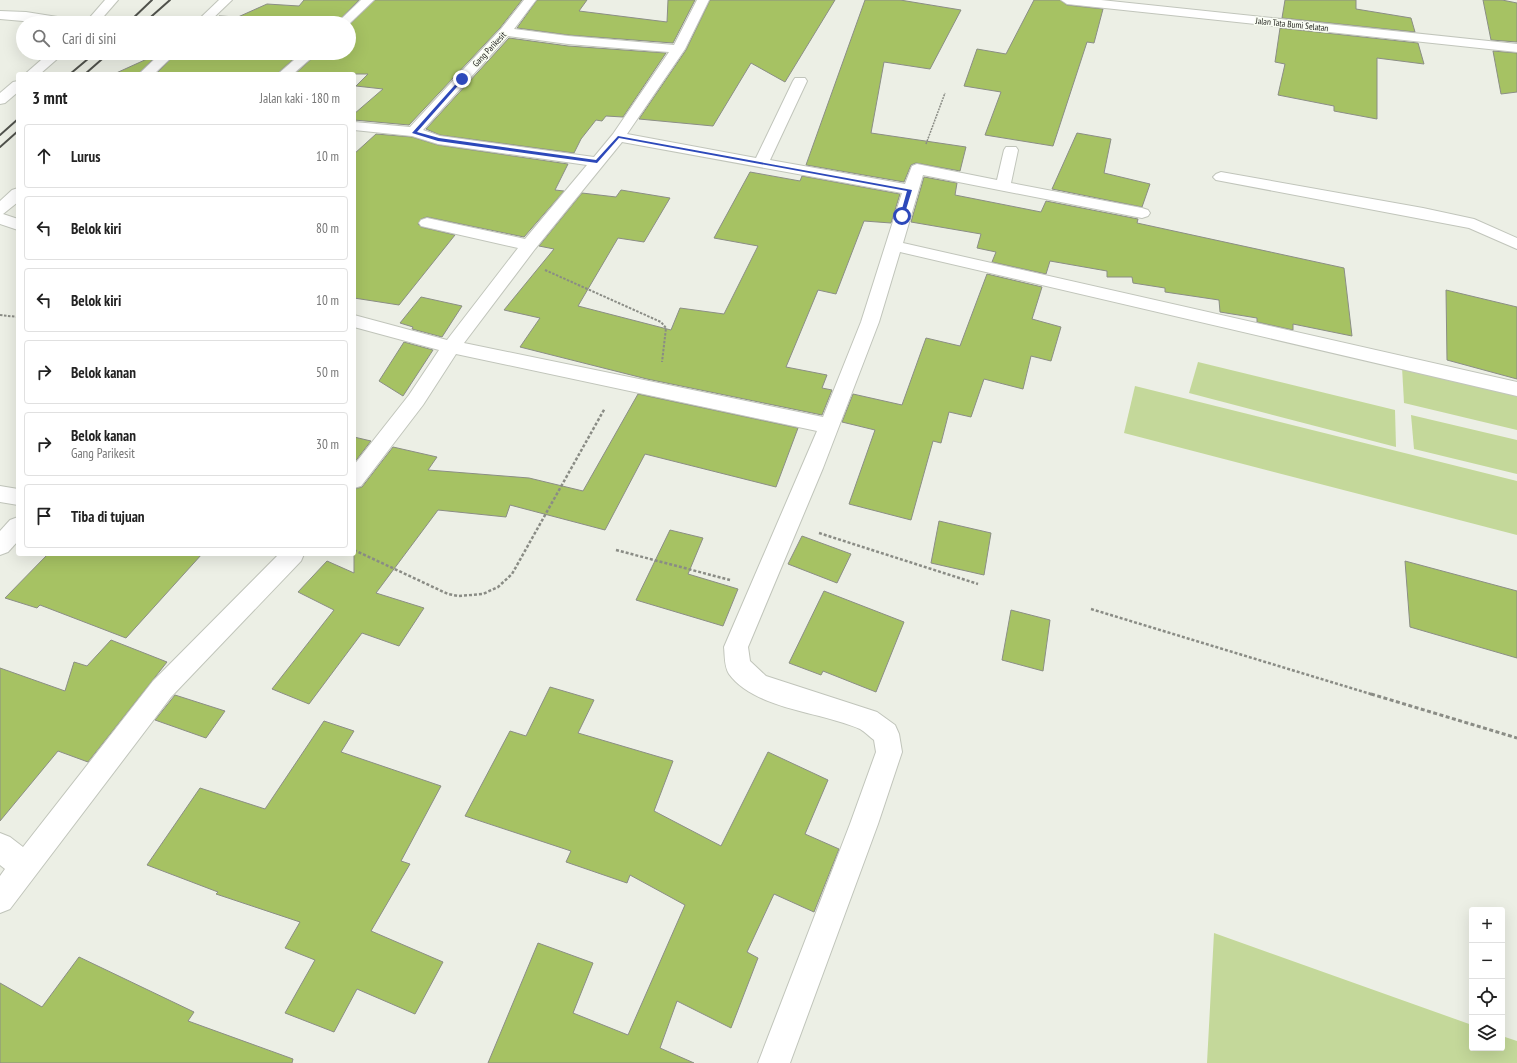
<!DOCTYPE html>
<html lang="id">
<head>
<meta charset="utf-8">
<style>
	:root { --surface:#fff; --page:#f6f6f6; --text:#222; --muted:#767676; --line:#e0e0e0 }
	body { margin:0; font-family:"PT Sans Narrow",sans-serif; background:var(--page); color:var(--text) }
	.controls { position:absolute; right:12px; bottom:12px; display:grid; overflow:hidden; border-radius:4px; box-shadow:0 4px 16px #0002 }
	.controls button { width:36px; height:36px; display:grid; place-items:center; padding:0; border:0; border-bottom:1px solid var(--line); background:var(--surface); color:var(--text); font:20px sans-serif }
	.stop { position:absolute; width:12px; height:12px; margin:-9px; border:3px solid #2d49ba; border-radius:50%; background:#fff }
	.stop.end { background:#2d49ba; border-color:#fff; box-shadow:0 1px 4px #0008 }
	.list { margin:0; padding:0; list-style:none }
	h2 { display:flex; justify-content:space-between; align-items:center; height:52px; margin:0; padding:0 16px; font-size:17px }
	h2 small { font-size:13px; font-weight:400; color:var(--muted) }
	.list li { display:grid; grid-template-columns:26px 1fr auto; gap:12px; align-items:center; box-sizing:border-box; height:64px; margin:0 8px 8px; padding:0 8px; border:1px solid var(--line); border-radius:4px }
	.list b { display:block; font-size:15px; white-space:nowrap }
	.list p { margin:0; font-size:13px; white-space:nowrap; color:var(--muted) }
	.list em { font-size:13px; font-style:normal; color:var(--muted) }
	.icon { flex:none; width:22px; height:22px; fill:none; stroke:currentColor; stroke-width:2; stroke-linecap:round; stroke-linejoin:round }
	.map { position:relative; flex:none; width:1517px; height:1063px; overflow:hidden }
	.search { position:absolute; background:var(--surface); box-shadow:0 4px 16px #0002; left:16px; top:16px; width:340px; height:44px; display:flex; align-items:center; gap:10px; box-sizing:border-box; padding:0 14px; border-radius:22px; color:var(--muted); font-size:15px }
	.panel { position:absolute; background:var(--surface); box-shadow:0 4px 16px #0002; left:16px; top:72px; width:340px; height:484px; border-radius:4px }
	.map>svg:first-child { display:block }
	.green { fill:#c4d89a }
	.building { fill:#a6c263; stroke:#8b8e85 }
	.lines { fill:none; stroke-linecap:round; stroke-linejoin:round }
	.minor-casing { stroke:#c1c5bb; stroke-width:2 }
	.path-far3 { stroke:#8a8c85; stroke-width:1.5; stroke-dasharray:2 1; stroke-linecap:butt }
	.path-far2 { stroke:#8a8c85; stroke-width:2; stroke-dasharray:2.5 1.5; stroke-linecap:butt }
	.path-far1 { stroke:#8a8c85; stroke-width:2.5; stroke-dasharray:3 2; stroke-linecap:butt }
	.path { stroke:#8a8c85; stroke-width:3; stroke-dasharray:4 2.5; stroke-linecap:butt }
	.minor { fill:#fff; fill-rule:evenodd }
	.rail { stroke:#50524c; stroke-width:2 }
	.route { fill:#2d49ba }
	.labels { text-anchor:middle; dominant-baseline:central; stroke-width:3; stroke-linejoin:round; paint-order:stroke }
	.far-street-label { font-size:9px; fill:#1b1c18; stroke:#f9fdf2 }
</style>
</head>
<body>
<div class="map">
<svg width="1517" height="1063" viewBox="0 0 1517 1063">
	<rect width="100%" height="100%" fill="#ecefe5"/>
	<g class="green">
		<path d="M 1198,362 L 1395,410 L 1396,447 L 1189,393 Z"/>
		<path d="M 1402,367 L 1517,394 L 1517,430 L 1404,403 Z"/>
		<path d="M 1135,386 L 1517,481 L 1517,535 L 1124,433 Z"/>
		<path d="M 1411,415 L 1517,440 L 1517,474 L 1414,449 Z"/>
		<path d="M 1214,933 L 1472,1025 L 1472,1048 L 1502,1048 L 1502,1036 L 1517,1041 L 1517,1063 L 1207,1063 Z"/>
	</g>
	<g class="building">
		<path d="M 304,0 L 359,0 L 336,23 L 212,23 L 219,16 L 238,17 L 267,4 L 299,6 Z"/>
		<path d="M 375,0 L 522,0 L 500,28 L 409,125 L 354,120 L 354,114 L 383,89 L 356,86 L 368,74 L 295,74 L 318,53 L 349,53 L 349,25 Z"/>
		<path d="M 537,0 L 587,0 L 579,11 L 667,22 L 668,0 L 695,0 L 673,43 L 568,35 L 517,28 Z"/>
		<path d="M 710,0 L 835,0 L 785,82 L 751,63 L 713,126 L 639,119 L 686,50 Z"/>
		<path d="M 865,0 L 900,0 L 961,10 L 930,69 L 884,62 L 871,133 L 966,147 L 960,171 L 916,163 L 911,165 L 904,182 L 806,165 Z"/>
		<path d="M 1034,0 L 1060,0 L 1067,5 L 1103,9 L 1094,43 L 1087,42 L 1053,146 L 985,135 L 1001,92 L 964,86 L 977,49 L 1006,54 Z"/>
		<path d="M 1285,0 L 1356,0 L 1356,9 L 1411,18 L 1415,32 L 1282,18 Z"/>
		<path d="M 1483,0 L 1502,0 L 1517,3 L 1517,42 L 1491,40 Z"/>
		<path d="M 1280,28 L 1418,43 L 1424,64 L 1377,58 L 1377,119 L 1334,111 L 1334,106 L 1278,95 L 1285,64 L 1275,62 Z"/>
		<path d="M 509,38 L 568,46 L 666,53 L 623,117 L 606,116 L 602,121 L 596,120 L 581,139 L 574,153 L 440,135 L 426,129 Z"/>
		<path d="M 1493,51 L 1517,53 L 1517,92 L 1501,94 Z"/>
		<path d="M 177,53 L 300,53 L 277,74 L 156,74 Z"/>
		<path d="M 158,54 L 138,74 L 114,74 Z"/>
		<path d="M 1077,133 L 1111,139 L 1104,173 L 1150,184 L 1142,207 L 1052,189 Z"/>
		<path d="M 376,134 L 412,137 L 438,145 L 568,164 L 555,190 L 564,191 L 524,237 L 427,217 L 421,219 L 418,224 L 421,227 L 455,235 L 399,305 L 354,298 L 354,154 Z"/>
		<path d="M 750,172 L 800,181 L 802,176 L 900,194 L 891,223 L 864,221 L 836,294 L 818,290 L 786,367 L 827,375 L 822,388 L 832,390 L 822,415 L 647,379 L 520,347 L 540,318 L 504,310 L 554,249 L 539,246 L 582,193 L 616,197 L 621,190 L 670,198 L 644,242 L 618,238 L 578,306 L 671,330 L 680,308 L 724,314 L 758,246 L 714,238 Z"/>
		<path d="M 924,177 L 957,183 L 955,195 L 1041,212 L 1046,201 L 1138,219 L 1137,223 L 1344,268 L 1352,336 L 1293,324 L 1293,330 L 1257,322 L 1257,318 L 1220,312 L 1219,300 L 1165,292 L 1165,288 L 1133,283 L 1132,277 L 1107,277 L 1107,271 L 1050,261 L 1046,274 L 992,262 L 996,252 L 977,248 L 981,234 L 911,222 Z"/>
		<path d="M 987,274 L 1042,287 L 1032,319 L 1061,327 L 1051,361 L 1031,356 L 1023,389 L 984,379 L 971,417 L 949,412 L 941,443 L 933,441 L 911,520 L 849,504 L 875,430 L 842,422 L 853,394 L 902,405 L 926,338 L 960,346 Z"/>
		<path d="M 1446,290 L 1517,307 L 1517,379 L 1447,360 Z"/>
		<path d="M 421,297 L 462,306 L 442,337 L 412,329 L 413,327 L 400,323 Z"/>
		<path d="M 404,342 L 433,350 L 403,396 L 379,381 Z"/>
		<path d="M 638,394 L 798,428 L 776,487 L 645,454 L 605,530 L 510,505 L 506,517 L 438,510 L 376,593 L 424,608 L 399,646 L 362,633 L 309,704 L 272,689 L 334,610 L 298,592 L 327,561 L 354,573 L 354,489 L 362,487 L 393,447 L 437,457 L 428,470 L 529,478 L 583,491 Z"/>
		<path d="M 354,437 L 371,441 L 354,463 Z"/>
		<path d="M 939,521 L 991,533 L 984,575 L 931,563 Z"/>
		<path d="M 670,530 L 703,538 L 688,574 L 738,589 L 723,626 L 636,600 Z"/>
		<path d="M 802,536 L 851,554 L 837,583 L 788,564 Z"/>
		<path d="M 48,554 L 202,554 L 126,638 L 40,605 L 37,608 L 5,598 Z"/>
		<path d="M 1405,561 L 1517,591 L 1517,658 L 1410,627 Z"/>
		<path d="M 824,591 L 904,622 L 876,692 L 823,671 L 821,675 L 789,663 Z"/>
		<path d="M 1011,610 L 1050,620 L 1043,671 L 1002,660 Z"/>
		<path d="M 111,640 L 167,662 L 88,762 L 58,751 L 0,821 L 0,668 L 65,691 L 74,662 L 87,666 Z"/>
		<path d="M 550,687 L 594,700 L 578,733 L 673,761 L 654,811 L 721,846 L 768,752 L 828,780 L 805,834 L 839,849 L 814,912 L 774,894 L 747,952 L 758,958 L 731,1028 L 677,1001 L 660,1048 L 694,1063 L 488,1063 L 538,943 L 593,963 L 573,1013 L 628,1035 L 685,905 L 630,875 L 627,883 L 566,862 L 571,851 L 465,816 L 510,731 L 526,736 Z"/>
		<path d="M 175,695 L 225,711 L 206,738 L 155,720 Z"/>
		<path d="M 324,721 L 354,731 L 341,752 L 441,786 L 401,861 L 410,864 L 371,931 L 443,962 L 415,1014 L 357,989 L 334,1032 L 285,1013 L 315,960 L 285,948 L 300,922 L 216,894 L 218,892 L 147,865 L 200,788 L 265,809 Z"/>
		<path d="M 79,957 L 194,1012 L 188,1021 L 293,1059 L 292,1063 L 0,1063 L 0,983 L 42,1007 Z"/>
	</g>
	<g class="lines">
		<g class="minor-casing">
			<g id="minor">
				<path d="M 105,0 L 118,0 L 98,23 L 85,23 Z"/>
				<path d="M 219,0 L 232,0 L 208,23 L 195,23 Z"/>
				<path d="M 361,0 L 374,0 L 349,24 L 337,23 Z"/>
				<path d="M 524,0 L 536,0 L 514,29 L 568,36 L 674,45 L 697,0 L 709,0 L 685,49 L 627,134 L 756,158 L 793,81 L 795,78 L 805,78 L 807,81 L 770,160 L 905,184 L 912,166 L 917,164 L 997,180 L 1004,150 L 1006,147 L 1016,147 L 1018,150 L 1011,183 L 1142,208 L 1148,210 L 1150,213 L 1148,216 L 1142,218 L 923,175 L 903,243 L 1517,382 L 1517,396 L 900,252 L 879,322 L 823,468 L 748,647 L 750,661 L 766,676 L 877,712 L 895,725 L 899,734 L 902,752 L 878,824 L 790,1063 L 758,1063 L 850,824 L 876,752 L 874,740 C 870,737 865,732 860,729 C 822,712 754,709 729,674 C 724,666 725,656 724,647 L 817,431 L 456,354 L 423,405 L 361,486 L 354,488 L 354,465 L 409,395 L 439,350 L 354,327 L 354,315 L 447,340 L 518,248 L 421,226 L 419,223 L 421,220 L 427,218 L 525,239 L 587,165 L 438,144 L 412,136 L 354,130 L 354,122 L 410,127 L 501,29 ZM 508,36 L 568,44 L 669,52 L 613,134 L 594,157 L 440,136 L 423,130 ZM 622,142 L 902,193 L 861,322 L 823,417 L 464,343 L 535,249 Z"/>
				<path d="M 1061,0 L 1101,0 L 1517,44 L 1517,52 L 1067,4 Z"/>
				<path d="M 0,11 L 26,12 L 70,19 L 76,23 L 46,23 L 0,19 Z"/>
				<path d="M 49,53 L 64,53 L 40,74 L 25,74 Z"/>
				<path d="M 161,53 L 176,53 L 154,74 L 139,74 Z"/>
				<path d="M 302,53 L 317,53 L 293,74 L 278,74 Z"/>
				<path d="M 18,81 L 18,92 L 5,103 L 0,104 L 0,93 L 13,82 Z"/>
				<path d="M 1221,172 L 1423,208 L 1474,219 L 1517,238 L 1517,249 L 1469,228 L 1216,180 L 1213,177 L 1216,174 Z"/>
				<path d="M 18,188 L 18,202 L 3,214 L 18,219 L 18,230 L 0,224 L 0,201 L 12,190 Z"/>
				<path d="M 0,486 L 18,489 L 18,505 L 0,502 Z"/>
				<path d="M 18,517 L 18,541 L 8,552 L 0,555 L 0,531 L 10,520 Z"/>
				<path d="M 279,554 L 304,554 L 301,561 L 171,697 L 10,909 L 0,913 L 0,876 L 5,869 L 0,865 L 0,833 L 10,837 L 23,847 L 153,681 Z"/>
			</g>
		</g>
		<path class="path-far3" d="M 926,144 L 945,93"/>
		<g class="path-far2">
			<path d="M 545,270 L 661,322 L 666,328 L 662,362"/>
			<path d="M 0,315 L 18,317"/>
		</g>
		<g class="path-far1">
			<path d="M 819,533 L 978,584"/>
			<path d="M 354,550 L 448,594 L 458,596 L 483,594 L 498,587 L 512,574 L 605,408"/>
			<path d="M 616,550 L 730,580"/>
			<path d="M 1091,609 L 1374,695"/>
		</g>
		<path class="path" d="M 1371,694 L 1517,738"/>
		<use href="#minor" class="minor"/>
		<g class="rail">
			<path d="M 128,23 L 152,0"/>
			<path d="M 144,23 L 170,0"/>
			<path d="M 70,74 L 95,53"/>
			<path d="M 85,74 L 109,53"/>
			<path d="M 0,135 L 18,119"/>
			<path d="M 0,147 L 18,131"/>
		</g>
	</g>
	<path class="route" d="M 462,77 L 463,80 L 417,132 L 439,138 L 596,160 L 618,136 L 912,190 L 904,216 L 902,218 L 900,216 L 907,191 L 619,138 L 597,163 L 438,141 L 412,133 Z"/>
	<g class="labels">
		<g class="far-street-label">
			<text transform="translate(1292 24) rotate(6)">Jalan Tata Bumi Selatan</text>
			<text transform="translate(489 49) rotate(-47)">Gang Parikesit</text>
		</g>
	</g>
</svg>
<div class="controls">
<button>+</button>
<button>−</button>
<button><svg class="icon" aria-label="locate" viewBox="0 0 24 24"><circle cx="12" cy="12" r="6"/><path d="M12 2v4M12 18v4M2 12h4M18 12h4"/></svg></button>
<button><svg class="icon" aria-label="layers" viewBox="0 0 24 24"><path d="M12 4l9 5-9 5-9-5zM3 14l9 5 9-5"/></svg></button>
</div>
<div class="stop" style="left:902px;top:216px"></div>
<div class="stop end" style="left:462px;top:79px"></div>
<div class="search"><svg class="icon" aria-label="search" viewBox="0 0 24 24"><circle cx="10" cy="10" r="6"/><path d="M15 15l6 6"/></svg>Cari di sini</div>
<section class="panel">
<h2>3 mnt<small>Jalan kaki · 180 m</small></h2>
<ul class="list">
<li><svg class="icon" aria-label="ahead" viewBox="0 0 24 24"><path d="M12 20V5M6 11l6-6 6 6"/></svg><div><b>Lurus</b></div><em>10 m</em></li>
<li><svg class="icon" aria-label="left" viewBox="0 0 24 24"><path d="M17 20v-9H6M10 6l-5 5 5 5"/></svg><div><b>Belok kiri</b></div><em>80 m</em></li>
<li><svg class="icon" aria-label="left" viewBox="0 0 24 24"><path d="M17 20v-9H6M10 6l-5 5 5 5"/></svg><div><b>Belok kiri</b></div><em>10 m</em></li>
<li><svg class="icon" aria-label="right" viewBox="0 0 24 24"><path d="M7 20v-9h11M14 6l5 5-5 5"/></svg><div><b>Belok kanan</b></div><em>50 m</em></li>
<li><svg class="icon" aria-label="right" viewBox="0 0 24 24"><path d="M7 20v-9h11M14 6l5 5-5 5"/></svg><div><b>Belok kanan</b><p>Gang Parikesit</p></div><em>30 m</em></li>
<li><svg class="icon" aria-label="arrive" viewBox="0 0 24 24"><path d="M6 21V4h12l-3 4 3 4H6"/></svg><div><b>Tiba di tujuan</b></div></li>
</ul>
</section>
</div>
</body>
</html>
